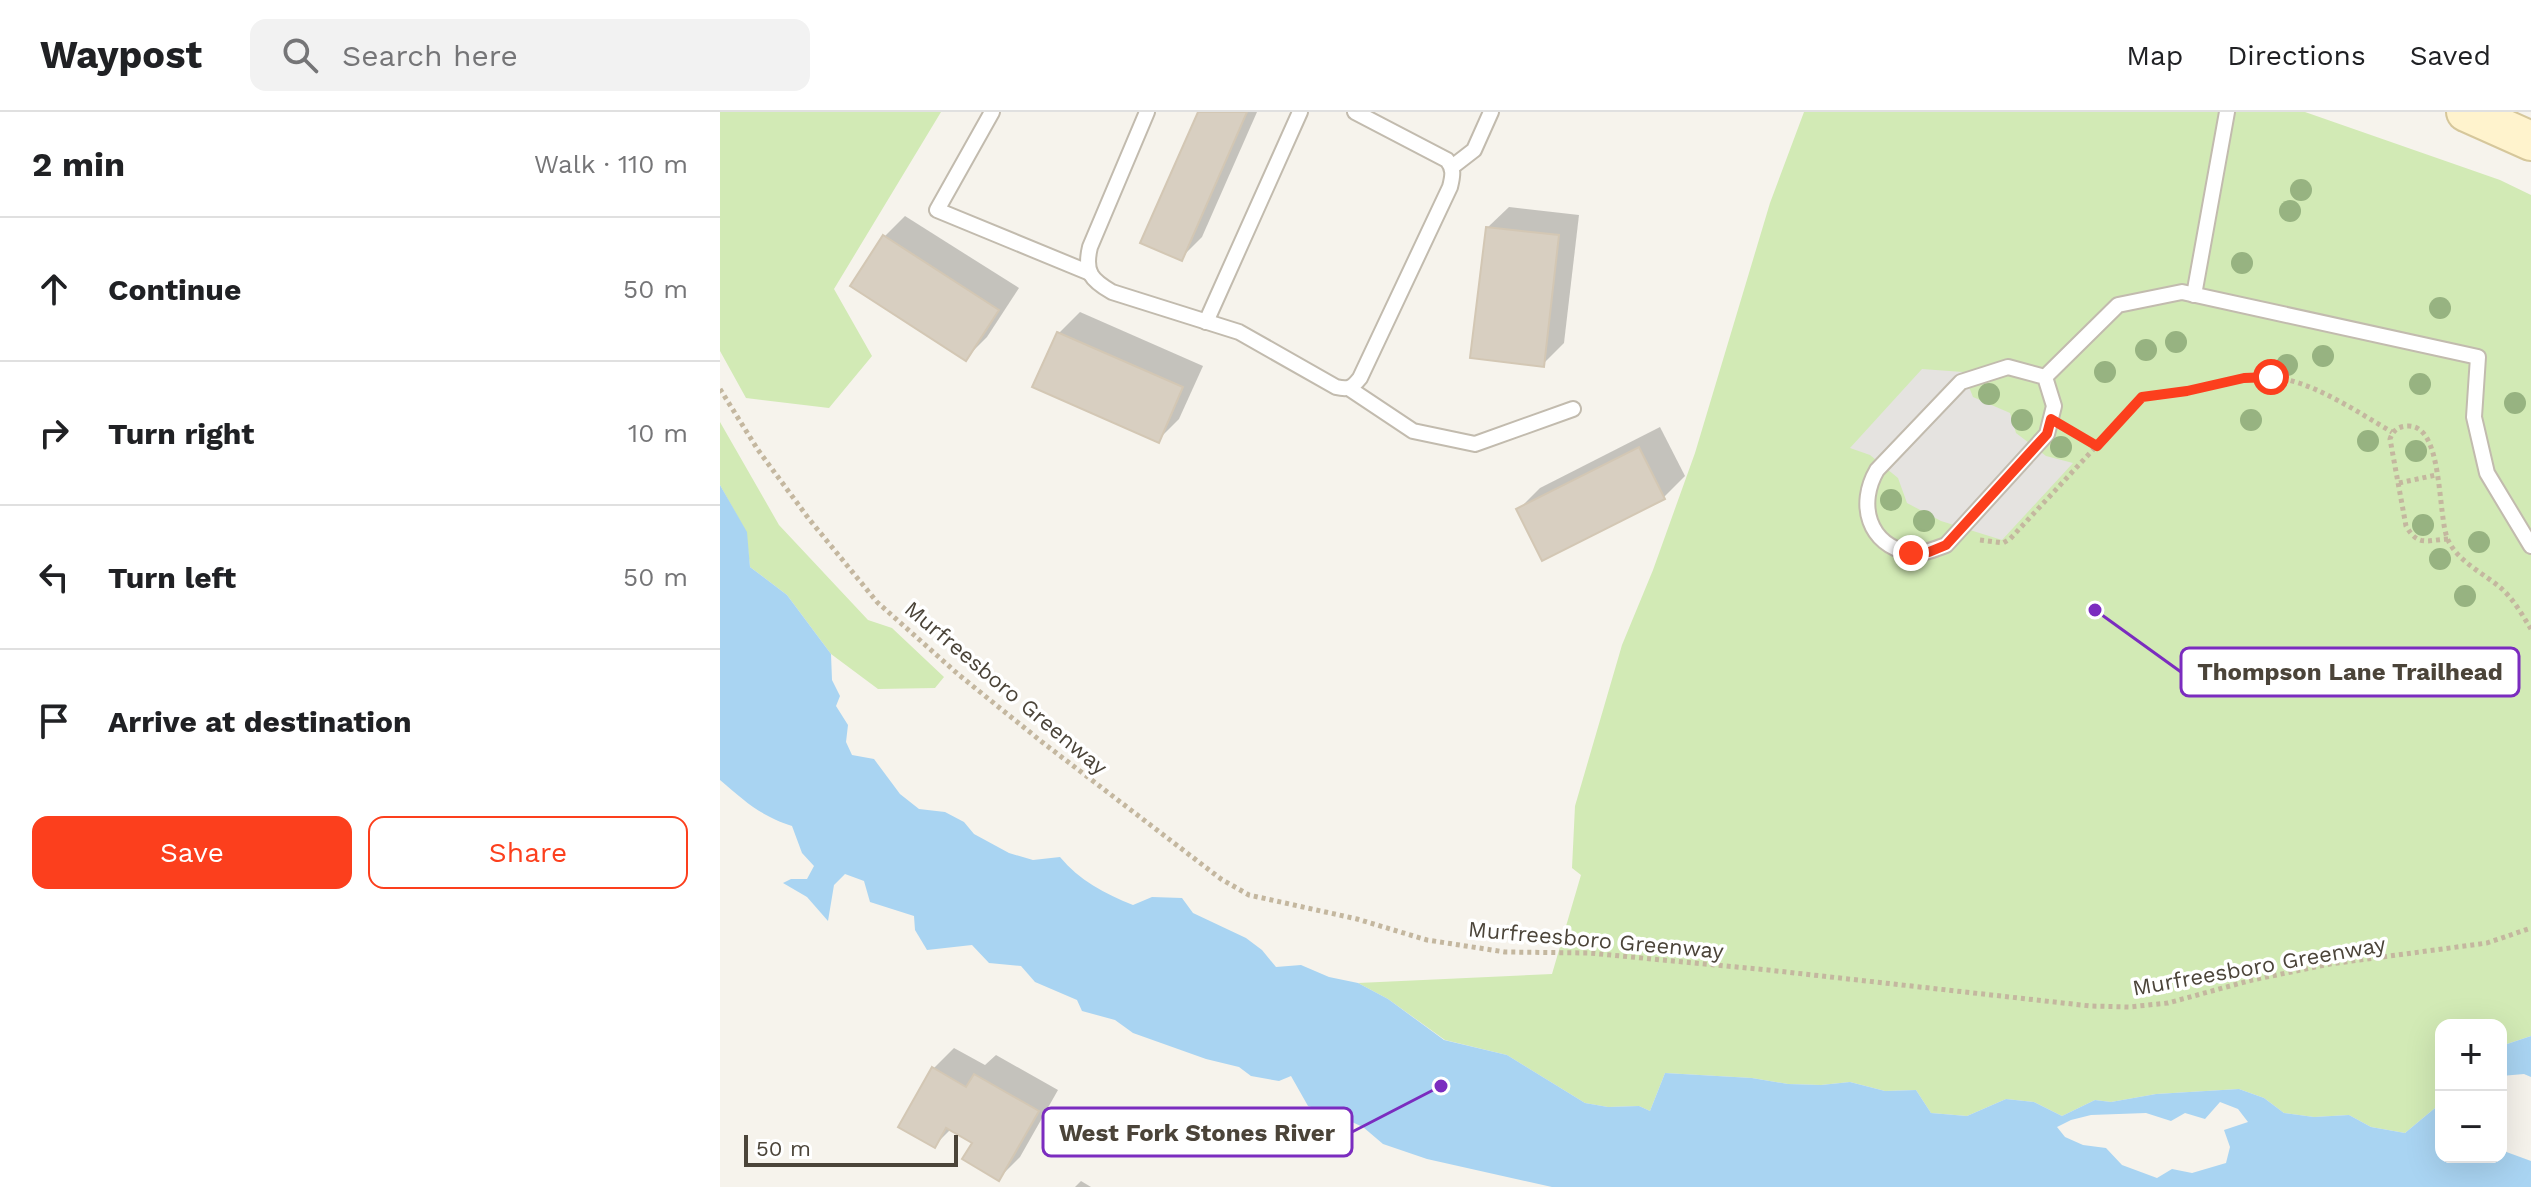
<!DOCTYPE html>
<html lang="en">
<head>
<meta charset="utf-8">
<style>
	:root { --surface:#fff; --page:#f2f2f2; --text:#202124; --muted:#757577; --line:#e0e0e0; --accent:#fc3f1d }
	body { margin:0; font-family:"Work Sans",sans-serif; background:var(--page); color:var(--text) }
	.controls { position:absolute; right:24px; bottom:24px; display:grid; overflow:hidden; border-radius:16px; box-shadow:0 8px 32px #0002 }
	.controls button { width:72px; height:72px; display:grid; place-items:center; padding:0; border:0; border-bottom:2px solid var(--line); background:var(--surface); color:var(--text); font:40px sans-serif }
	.scale { position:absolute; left:24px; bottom:20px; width:214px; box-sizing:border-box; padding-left:8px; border:4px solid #4b4439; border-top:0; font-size:22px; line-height:28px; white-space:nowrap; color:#4b4439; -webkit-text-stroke:6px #fff; paint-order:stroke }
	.stop { position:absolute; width:24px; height:24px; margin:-18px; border:6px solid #fc3f1d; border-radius:50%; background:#fff }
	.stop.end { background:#fc3f1d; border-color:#fff; box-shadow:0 2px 8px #0008 }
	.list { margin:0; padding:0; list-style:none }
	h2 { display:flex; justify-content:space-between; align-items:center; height:104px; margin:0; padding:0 32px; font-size:34px }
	h2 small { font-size:26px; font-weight:400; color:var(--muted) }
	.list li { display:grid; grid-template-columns:52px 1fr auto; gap:24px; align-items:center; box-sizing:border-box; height:144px; padding:0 32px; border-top:2px solid var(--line) }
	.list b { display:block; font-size:30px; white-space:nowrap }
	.list em { font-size:26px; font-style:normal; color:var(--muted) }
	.actions { display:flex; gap:16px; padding:24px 32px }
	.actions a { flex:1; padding:18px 0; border:2px solid var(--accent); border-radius:16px; text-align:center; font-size:28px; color:var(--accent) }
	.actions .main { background:var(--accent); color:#fff }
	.icon { flex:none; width:44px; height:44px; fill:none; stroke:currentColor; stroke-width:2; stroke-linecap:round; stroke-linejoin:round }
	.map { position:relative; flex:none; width:1811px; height:1075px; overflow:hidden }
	header { display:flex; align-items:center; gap:48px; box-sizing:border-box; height:112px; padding:0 40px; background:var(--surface); border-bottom:2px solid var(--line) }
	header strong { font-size:38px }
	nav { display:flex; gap:44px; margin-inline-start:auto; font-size:28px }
	.search { width:560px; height:72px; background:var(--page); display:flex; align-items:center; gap:20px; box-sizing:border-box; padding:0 28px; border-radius:16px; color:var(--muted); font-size:30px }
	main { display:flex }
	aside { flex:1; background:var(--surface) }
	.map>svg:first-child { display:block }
	.green { fill:#d2eab5 }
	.parking { fill:#e5e3e0 }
	.water { fill:#a9d4f2; fill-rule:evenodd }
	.shadow { fill:#0003 }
	.building { fill:#d8cfc1; stroke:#d3c7b4; stroke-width:2 }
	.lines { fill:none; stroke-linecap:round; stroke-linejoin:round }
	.service-casing { stroke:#c2bbae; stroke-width:18 }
	.secondary-casing { stroke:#d6c79b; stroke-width:42 }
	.path { stroke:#c4b79f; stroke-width:5; stroke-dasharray:4 4; stroke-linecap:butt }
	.service { stroke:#fff; stroke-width:14 }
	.secondary { stroke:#fff3cd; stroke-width:38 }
	.tree { fill:#97b381 }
	.route { stroke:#fc3f1d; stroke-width:10 }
	.labels { text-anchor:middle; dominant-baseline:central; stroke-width:7; stroke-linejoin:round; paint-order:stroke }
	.street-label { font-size:22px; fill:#4b4439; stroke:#fff }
	.leader { fill:none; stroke:#7b2cbf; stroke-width:3 }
	.callout-dot { fill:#7b2cbf; stroke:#fff; stroke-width:3 }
	.callout { fill:#fff; stroke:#7b2cbf; stroke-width:3 }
	.callout-label { font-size:24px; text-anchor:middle; font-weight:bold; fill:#4b4439 }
</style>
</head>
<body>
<header>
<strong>Waypost</strong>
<div class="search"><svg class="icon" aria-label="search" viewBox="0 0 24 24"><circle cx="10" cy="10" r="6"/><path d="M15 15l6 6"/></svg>Search here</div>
<nav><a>Map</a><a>Directions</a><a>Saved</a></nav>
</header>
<main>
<aside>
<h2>2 min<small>Walk · 110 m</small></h2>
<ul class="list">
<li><svg class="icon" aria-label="ahead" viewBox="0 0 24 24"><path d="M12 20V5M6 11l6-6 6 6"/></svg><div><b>Continue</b></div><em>50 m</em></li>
<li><svg class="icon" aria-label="right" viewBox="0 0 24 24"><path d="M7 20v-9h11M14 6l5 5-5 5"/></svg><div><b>Turn right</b></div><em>10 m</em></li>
<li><svg class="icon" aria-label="left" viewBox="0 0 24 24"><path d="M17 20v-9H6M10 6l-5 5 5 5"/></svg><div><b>Turn left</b></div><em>50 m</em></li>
<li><svg class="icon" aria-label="arrive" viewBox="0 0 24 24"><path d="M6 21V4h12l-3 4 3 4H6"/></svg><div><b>Arrive at destination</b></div></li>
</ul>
<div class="actions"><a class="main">Save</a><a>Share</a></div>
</aside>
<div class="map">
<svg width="1811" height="1075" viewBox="0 0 1811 1075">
	<rect width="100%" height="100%" fill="#f6f3ec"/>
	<g class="green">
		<path d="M 0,0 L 221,0 L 114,177 L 152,244 L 109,296 L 26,286 L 0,239 Z"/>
		<path d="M 1084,0 L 1585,0 L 1780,68 L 1811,83 L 1811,924 L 1781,934 L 1781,913 L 1721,913 L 1721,991 L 1685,1021 L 1651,1015 L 1629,1003 L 1594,1005 L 1564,1001 L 1544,986 L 1519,977 L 1436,982 L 1391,990 L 1375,988 L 1342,1004 L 1314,990 L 1286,987 L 1247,1004 L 1211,1001 L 1196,978 L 1165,979 L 1130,970 L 1101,973 L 1068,972 L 1032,966 L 945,961 L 930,999 L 919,994 L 888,995 L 865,991 L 787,943 L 725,928 L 668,887 L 638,871 L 832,862 L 861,763 L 852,756 L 855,694 L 902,533 L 933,458 L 975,341 L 1050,91 Z"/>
		<path d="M 0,310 L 59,413 L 148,508 L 172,516 L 224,565 L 215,576 L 158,577 L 111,542 L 67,483 L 30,455 L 26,420 L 0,373 Z"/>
	</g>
	<path class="parking" d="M 1202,257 L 1243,260 L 1253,285 L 1290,301 L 1296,321 L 1326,344 L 1353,351 L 1282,428 L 1221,409 L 1187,391 L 1178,366 L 1150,343 L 1130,336 Z"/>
	<g class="water">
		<path d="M 0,373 L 27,420 L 30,455 L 67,483 L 111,542 L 112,568 L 120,584 L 116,594 L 128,613 L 126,630 L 132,643 L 154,647 L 180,682 L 199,697 L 225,700 L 244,710 L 254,722 L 289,741 L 313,748 L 340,745 C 359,768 385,782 413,793 L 432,785 L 462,786 L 473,801 L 526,826 L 542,838 L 556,855 L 581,853 L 609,865 L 638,871 L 668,887 L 724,928 L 787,943 L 865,991 L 888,995 L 919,994 L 930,999 L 945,961 L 1032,966 L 1068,972 L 1101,973 L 1130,970 L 1165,979 L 1196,978 L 1211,1001 L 1247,1004 L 1286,987 L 1314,990 L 1342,1004 L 1375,988 L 1391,990 L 1436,982 L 1519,977 L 1544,986 L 1564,1001 L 1594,1005 L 1629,1003 L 1651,1015 L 1685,1021 L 1721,991 L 1721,1012 L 1717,1026 L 1721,1028 L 1721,1045 L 1781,1045 L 1781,1038 L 1811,1049 L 1811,1075 L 832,1075 L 707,1047 L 663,1032 L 643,1015 L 614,1002 L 588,994 L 571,964 L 559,969 L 531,964 L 519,955 L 486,947 L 413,921 L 395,908 L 362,899 L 357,888 L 315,870 L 301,854 L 269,851 L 252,833 L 207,838 L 195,818 L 194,804 L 150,790 L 144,769 L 125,762 L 114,773 L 108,809 L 87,785 L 63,771 L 71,767 L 87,767 L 94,754 L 82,741 L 72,714 C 39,703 26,690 0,668 ZM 1500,990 L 1518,997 L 1528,1010 L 1504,1018 L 1510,1035 L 1506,1051 L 1472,1061 L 1452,1057 L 1437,1066 L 1402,1053 L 1386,1036 L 1363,1033 L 1345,1025 L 1337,1015 L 1351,1008 L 1371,1003 L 1426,1001 L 1451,1009 L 1465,1001 L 1485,1007 Z"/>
		<path d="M 1811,924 L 1811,965 L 1804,962 L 1781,964 L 1781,934 Z"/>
	</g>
	<g class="shadow">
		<path d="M 480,0 L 537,0 L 482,125 L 461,146 Z"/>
		<path d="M 789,95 L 859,103 L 844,231 L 823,252 L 767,116 Z"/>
		<path d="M 185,104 L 299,176 L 267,225 L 246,246 L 164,125 Z"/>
		<path d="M 360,200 L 483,254 L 459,307 L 438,328 L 339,221 Z"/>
		<path d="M 940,315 L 965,364 L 944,385 L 823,446 L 799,397 L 820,376 Z"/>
		<path d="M 234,936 L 265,953 L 276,943 L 338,978 L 300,1045 L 279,1066 L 254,1030 L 231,1017 L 215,1033 L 213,957 Z"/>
		<path d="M 361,1069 L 371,1075 L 355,1075 Z"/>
	</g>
	<g class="building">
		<path d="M 478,0 L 527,0 L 462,149 L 420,131 Z"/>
		<path d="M 766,115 L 839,123 L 824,255 L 750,246 Z"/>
		<path d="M 163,123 L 279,198 L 246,249 L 130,174 Z"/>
		<path d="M 337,220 L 463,275 L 439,331 L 312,275 Z"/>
		<path d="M 919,335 L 945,387 L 822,449 L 796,397 Z"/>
		<path d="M 212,955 L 246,975 L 254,962 L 319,999 L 279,1069 L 242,1047 L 252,1031 L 226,1016 L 215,1036 L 178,1015 Z"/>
	</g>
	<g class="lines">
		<g class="service-casing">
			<g id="service">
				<path d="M 272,0 L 217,98 L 370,161"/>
				<path d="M 427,0 L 370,135 C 364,160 371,168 392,180 L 519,220 L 616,275 C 629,278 632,276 640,266 L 730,75 C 733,63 734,57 727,48 L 635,0"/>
				<path d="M 732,55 L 754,38 L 771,0"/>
				<path d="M 1474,183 L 1507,0"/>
				<path d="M 486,210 L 580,0"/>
				<path d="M 1325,265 L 1334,294 L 1327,322 L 1226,433 C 1215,437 1202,443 1190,441 C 1148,433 1137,392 1157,358 L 1241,270 L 1288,255 L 1325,265 L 1398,193 L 1462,180 L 1758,245 L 1754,305 L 1767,361 L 1811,434"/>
				<path d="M 630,277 L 693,319 L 755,332 L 853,297"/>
			</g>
		</g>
		<g class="secondary-casing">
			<path id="secondary" d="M 1746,0 L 1811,29"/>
		</g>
		<g class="path">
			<path d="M 0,277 L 38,338 L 89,407 L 157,490 L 239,563 L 322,630 L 501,767 L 529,783 L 637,807 L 707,828 L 785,840 L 869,841 L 1048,858 L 1370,894 L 1409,895 L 1448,891 L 1532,868 L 1610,852 L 1767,831 L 1811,816"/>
			<path d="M 1349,318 L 1377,334"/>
			<path d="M 1679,371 L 1716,363"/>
			<path d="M 1728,427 C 1707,428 1698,435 1686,414 L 1670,327 C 1673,318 1679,314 1688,314 C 1724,313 1717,404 1728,428 C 1738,450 1765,462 1782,477 C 1794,488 1803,504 1811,517"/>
			<path d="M 1260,428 L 1283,431 L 1290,427 L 1422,285 L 1426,284 C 1449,281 1471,279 1494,274 C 1512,270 1529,264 1549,265 C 1590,267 1637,300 1672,320"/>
		</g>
		<use href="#service" class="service"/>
		<use href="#secondary" class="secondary"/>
	</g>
	<g class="tree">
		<circle cx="1581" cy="78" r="11"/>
		<circle cx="1570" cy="99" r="11"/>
		<circle cx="1522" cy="151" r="11"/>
		<circle cx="1720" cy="196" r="11"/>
		<circle cx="1456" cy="230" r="11"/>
		<circle cx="1426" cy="238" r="11"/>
		<circle cx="1603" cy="244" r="11"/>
		<circle cx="1567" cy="253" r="11"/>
		<circle cx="1385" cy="260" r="11"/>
		<circle cx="1700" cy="272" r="11"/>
		<circle cx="1269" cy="282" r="11"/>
		<circle cx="1795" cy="291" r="11"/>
		<circle cx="1302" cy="308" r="11"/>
		<circle cx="1531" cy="308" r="11"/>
		<circle cx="1648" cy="329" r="11"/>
		<circle cx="1341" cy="335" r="11"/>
		<circle cx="1696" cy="339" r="11"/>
		<circle cx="1171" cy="388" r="11"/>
		<circle cx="1204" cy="409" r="11"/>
		<circle cx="1703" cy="413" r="11"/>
		<circle cx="1759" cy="430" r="11"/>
		<circle cx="1720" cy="447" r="11"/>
		<circle cx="1745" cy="484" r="11"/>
	</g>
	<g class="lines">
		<path class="route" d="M 1191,441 L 1209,440 L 1226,433 L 1327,322 L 1331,307 L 1377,334 L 1422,285 L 1467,279 L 1524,266 L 1551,265"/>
	</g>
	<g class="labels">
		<g class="street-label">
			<text transform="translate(286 576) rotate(40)">Murfreesboro Greenway</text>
			<text transform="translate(876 828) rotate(5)">Murfreesboro Greenway</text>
			<text transform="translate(1539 854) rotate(-10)">Murfreesboro Greenway</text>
		</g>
	</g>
	<path class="leader" d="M1375 498L1461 560M721 974L632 1020"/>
	<g class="callout-dot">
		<circle cx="1375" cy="498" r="8"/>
		<circle cx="721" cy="974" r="8"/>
	</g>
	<g class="callout">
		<rect x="1461" y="536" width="338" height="48" rx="8"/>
		<rect x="323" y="996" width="309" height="48" rx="8"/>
	</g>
	<g class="callout-label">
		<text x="1630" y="568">Thompson Lane Trailhead</text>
		<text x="477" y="1029">West Fork Stones River</text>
	</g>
</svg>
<div class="controls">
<button>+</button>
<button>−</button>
</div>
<div class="scale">50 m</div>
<div class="stop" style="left:1551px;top:265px"></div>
<div class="stop end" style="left:1191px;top:441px"></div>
</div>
</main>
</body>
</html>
